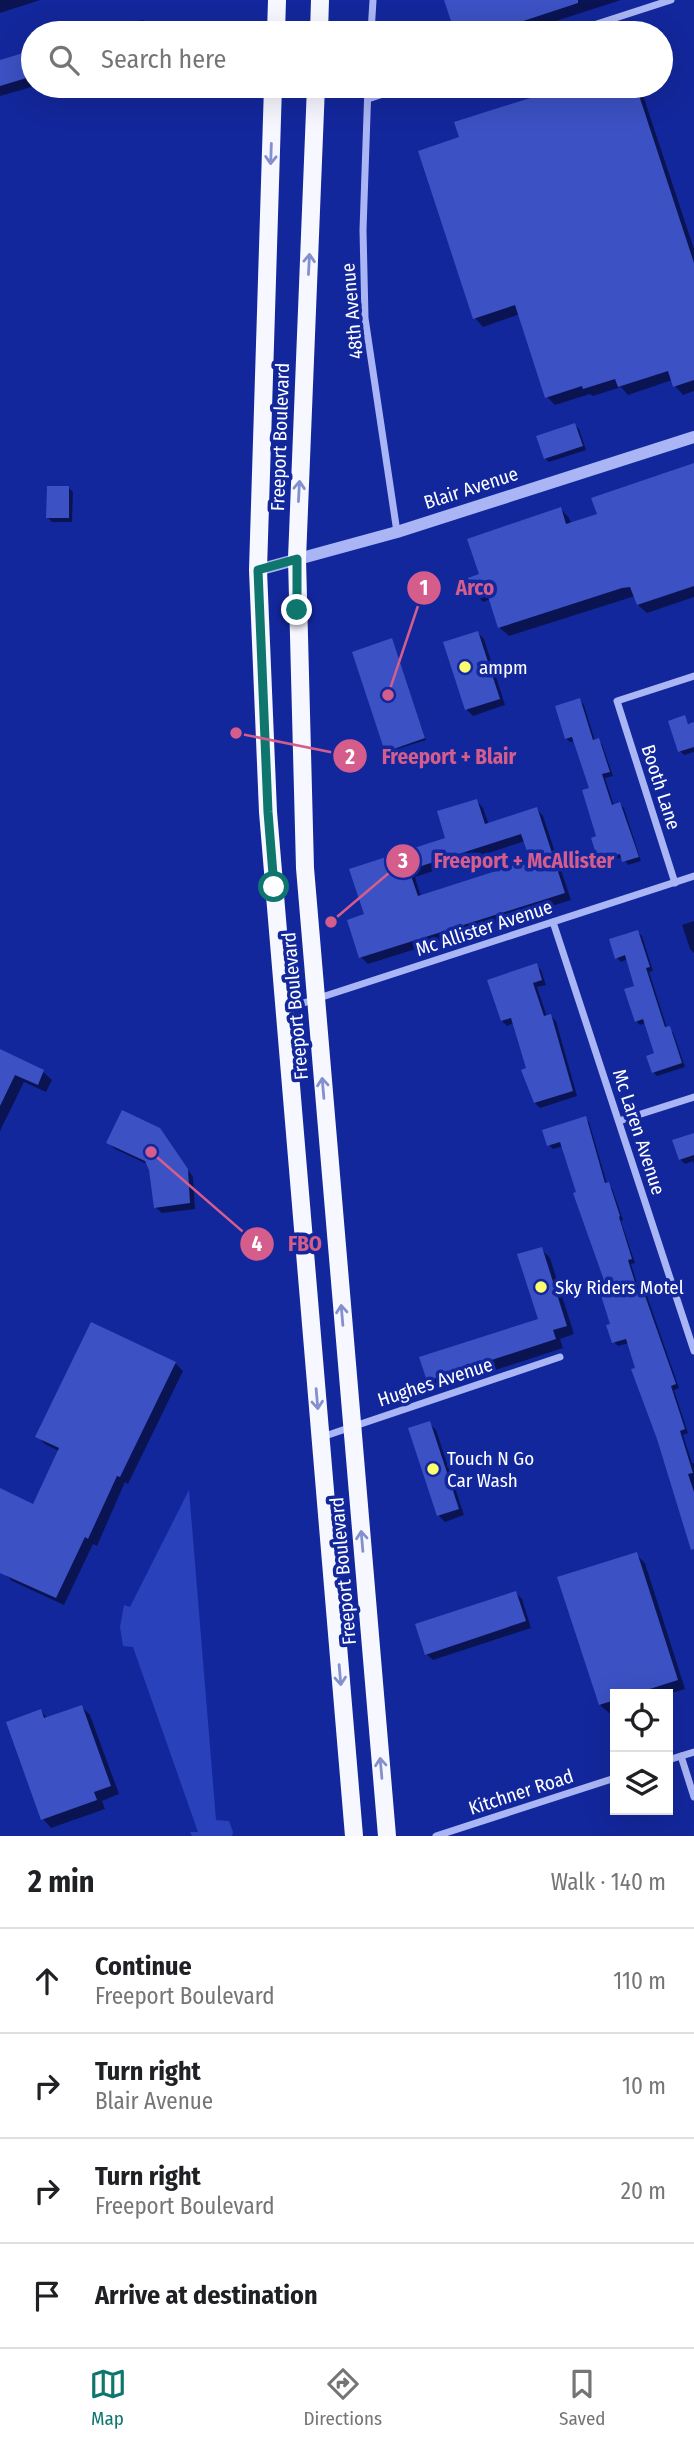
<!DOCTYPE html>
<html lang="en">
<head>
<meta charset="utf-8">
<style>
	:root { --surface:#fff; --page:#f2f2f2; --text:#202124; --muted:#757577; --line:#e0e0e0; --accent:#0f766e }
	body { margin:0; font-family:"Fira Sans Condensed",sans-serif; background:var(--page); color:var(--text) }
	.controls { position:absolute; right:21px; bottom:21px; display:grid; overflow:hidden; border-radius:0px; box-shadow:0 7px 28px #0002 }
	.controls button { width:63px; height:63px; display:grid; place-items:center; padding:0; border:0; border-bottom:2px solid var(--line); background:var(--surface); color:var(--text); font:35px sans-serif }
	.stop { position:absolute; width:21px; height:21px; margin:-16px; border:5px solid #0f766e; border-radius:50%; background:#fff }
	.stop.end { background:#0f766e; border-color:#fff; box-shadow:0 2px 7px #0008 }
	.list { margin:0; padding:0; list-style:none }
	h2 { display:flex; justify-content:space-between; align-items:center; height:91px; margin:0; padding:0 28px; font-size:30px }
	h2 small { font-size:23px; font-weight:400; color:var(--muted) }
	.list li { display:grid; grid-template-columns:46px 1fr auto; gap:21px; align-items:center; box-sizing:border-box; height:105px; padding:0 28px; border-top:2px solid var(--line) }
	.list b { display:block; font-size:26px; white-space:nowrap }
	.list p { margin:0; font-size:23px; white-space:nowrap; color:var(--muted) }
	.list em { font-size:23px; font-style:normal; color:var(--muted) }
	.icon { flex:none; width:38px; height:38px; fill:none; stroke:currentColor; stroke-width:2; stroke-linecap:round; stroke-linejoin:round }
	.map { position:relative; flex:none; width:694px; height:1836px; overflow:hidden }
	.search { position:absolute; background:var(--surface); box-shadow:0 7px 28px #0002; left:21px; right:21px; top:21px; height:77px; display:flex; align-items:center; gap:18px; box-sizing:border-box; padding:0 24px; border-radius:38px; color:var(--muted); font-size:26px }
	.sheet { height:511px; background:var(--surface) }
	nav { display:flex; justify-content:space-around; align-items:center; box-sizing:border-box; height:98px; border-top:2px solid var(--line); background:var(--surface); font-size:19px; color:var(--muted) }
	nav a { display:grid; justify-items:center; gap:4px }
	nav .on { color:var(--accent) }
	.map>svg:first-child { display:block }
	.green { fill:#2a41bc }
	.shadow { fill:#0007; fill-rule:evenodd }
	.building { fill:#3c51c3; fill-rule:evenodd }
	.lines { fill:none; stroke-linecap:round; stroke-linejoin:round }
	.minor { stroke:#a9b5f4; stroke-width:7 }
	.tertiary { stroke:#a9b5f4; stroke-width:12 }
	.primary { stroke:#f6f7ff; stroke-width:18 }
	.oneway { stroke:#848fce }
	.route { stroke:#0f766e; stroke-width:9 }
	.poi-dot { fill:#feff6c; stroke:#13279c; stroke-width:2.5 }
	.labels { text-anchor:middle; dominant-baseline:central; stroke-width:7; stroke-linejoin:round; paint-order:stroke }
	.street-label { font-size:19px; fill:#fff; stroke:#13279c }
	.poi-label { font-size:19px; fill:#fff; stroke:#13279c; text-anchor:start }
	.leader { fill:none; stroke:#d45d8c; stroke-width:2.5 }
	.callout-dot { fill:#d45d8c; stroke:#13279c; stroke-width:2.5 }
	.mark-label { font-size:21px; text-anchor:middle; font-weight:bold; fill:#fff }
	.callout-label { font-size:21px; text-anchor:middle; font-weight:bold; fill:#d45d8c; stroke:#13279c; stroke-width:7; stroke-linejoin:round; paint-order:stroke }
</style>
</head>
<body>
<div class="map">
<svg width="694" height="1836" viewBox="0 0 694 1836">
	<rect width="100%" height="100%" fill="#13279c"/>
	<path class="green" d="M 189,1490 L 216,1820 L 229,1821 L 233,1832 L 232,1836 L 192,1836 L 190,1832 L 198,1832 L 133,1647 L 123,1646 L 120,1627 L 124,1605 L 130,1607 Z"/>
	<g class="shadow">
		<path d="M 0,0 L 40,0 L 0,13 Z"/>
		<path d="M 453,0 L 621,0 L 519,33 L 435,33 L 455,27 Z"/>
		<path d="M 143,20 L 152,28 L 153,33 L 97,33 Z"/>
		<path d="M 33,52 L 35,86 L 0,96 L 0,62 Z"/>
		<path d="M 574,86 L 640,86 L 694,249 L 694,391 L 683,395 L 675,386 L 672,380 L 628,395 L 621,387 L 593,396 L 590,394 L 555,405 L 547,397 L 520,314 L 483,327 L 475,318 L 462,138 L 457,123 Z"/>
		<path d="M 575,425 L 579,429 L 586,450 L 549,462 L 545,458 Z"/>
		<path d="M 694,466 L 694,597 L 647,613 L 638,605 L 635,596 L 509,636 L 500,628 L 491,599 L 483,602 L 475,593 L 470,579 L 481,575 L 561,509 L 569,518 L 571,524 L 599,515 Z"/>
		<path d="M 69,488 L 73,492 L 72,522 L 52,522 L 48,518 Z"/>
		<path d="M 478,633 L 484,639 L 505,705 L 473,716 L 466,709 Z"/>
		<path d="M 393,642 L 426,740 L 388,752 L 387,751 Z"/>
		<path d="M 580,700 L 584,705 L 595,741 L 598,740 L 602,744 L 613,776 L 605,778 L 614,806 L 620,804 L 624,808 L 641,861 L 628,865 L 623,857 L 604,863 L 600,859 L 591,789 L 575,741 L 570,742 L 566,738 Z"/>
		<path d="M 684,717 L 690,725 L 694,724 L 694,752 L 684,755 L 680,751 Z"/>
		<path d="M 477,801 L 483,808 L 489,825 L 537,809 L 543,816 L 571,900 L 368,964 L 361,957 L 366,915 L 352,871 L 448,839 ZM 525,841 L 532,862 L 421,897 L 415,877 Z"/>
		<path d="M 694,921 L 694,953 L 690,949 L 682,925 Z"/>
		<path d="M 638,932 L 642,936 L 653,971 L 649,972 L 667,1028 L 673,1032 L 685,1067 L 657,1076 L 653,1072 L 656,1054 L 646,1023 L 640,1025 L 636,1021 L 636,987 L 628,959 L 621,962 L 617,958 Z"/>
		<path d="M 536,965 L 541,970 L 546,985 L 537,987 L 547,1017 L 551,1016 L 556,1021 L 577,1096 L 540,1108 L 535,1103 L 528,1069 L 514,1023 L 507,1026 L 502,1021 Z"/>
		<path d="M 0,1051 L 43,1072 L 52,1080 L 46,1092 L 24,1082 L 0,1131 Z"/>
		<path d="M 585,1118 L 589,1122 L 607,1184 L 612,1188 L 623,1220 L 621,1221 L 635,1263 L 631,1264 L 640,1293 L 643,1292 L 647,1296 L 679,1388 L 674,1390 L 688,1433 L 683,1435 L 692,1463 L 694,1463 L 694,1540 L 629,1343 L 618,1346 L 614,1342 L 609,1288 L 563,1146 L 553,1149 L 549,1145 Z"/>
		<path d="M 159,1129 L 193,1177 L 195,1209 L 162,1213 L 155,1207 L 149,1165 L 115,1149 L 108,1142 Z"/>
		<path d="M 694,1135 L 694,1165 L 693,1161 L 685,1164 L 680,1159 Z"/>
		<path d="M 541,1249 L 550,1258 L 574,1334 L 560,1339 L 563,1348 L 437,1389 L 429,1380 L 540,1320 Z"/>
		<path d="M 175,1363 L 183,1371 L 128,1484 L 125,1482 L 97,1546 L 93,1544 L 64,1605 L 12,1581 L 4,1573 L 0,1553 L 0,1490 L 34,1506 L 59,1451 L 45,1444 L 37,1436 Z"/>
		<path d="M 429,1423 L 436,1430 L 464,1515 L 445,1522 L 438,1515 Z"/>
		<path d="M 636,1554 L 645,1563 L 685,1689 L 668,1694 L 615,1694 L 615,1711 L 609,1713 L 600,1705 Z"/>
		<path d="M 516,1593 L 522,1599 L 531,1628 L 433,1660 L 426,1654 Z"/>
		<path d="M 82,1707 L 90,1715 L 119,1794 L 102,1801 L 105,1809 L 51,1828 L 43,1819 L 41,1711 L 48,1719 Z"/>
	</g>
	<g class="building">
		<path d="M 444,0 L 578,0 L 578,3 L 487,33 L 455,33 Z"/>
		<path d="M 33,50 L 33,76 L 0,86 L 0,60 Z"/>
		<path d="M 568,86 L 636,86 L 694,263 L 694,380 L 673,387 L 668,371 L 618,387 L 615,379 L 583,389 L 582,386 L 545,398 L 515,305 L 473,319 L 418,151 L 459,137 L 454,122 Z"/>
		<path d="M 575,423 L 583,446 L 544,459 L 536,436 Z"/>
		<path d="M 694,463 L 694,586 L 637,605 L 630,587 L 622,588 L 498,628 L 486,590 L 473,594 L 468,578 L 479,574 L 467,539 L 561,507 L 566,524 L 597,514 L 591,498 Z"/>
		<path d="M 47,486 L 69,486 L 69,518 L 46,518 Z"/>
		<path d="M 478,631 L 500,699 L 465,710 L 443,642 Z"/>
		<path d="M 392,638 L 425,738 L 385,752 L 352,652 Z"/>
		<path d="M 580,698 L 593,740 L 599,738 L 610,772 L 602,774 L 612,805 L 620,802 L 639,857 L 622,862 L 620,854 L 598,860 L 591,838 L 596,836 L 582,790 L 589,788 L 572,737 L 565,739 L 555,706 Z"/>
		<path d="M 685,715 L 688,724 L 694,722 L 694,747 L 678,752 L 668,721 Z"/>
		<path d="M 477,799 L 485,824 L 537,807 L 565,893 L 359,958 L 347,920 L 364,914 L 349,869 L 445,838 L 437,811 ZM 521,834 L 530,860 L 418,896 L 409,870 Z"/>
		<path d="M 638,930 L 650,967 L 646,968 L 665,1027 L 670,1026 L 682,1063 L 652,1073 L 646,1056 L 654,1053 L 643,1019 L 635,1022 L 624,989 L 634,986 L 625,955 L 615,959 L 609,939 Z"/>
		<path d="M 537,963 L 542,980 L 533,983 L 544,1016 L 551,1014 L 573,1091 L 534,1103 L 521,1070 L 526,1068 L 511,1018 L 501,1021 L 487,980 Z"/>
		<path d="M 0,1049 L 44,1070 L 38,1085 L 15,1075 L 0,1106 Z"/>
		<path d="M 122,1110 L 160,1128 L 188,1169 L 190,1203 L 154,1208 L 149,1170 L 145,1161 L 106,1143 Z"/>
		<path d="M 586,1116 L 605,1183 L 609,1182 L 620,1216 L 619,1217 L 632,1259 L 628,1260 L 638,1292 L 643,1290 L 676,1384 L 671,1386 L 685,1429 L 680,1431 L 693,1473 L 688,1474 L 694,1492 L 694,1549 L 691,1550 L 657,1439 L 631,1369 L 635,1368 L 626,1339 L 612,1343 L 606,1325 L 610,1324 L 599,1289 L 606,1286 L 573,1193 L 576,1192 L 560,1142 L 547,1146 L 542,1130 Z"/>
		<path d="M 694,1133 L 694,1155 L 679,1160 L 672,1140 Z"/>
		<path d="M 542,1247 L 567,1326 L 553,1330 L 556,1339 L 427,1381 L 419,1357 L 538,1319 L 517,1254 Z"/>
		<path d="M 91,1322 L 176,1362 L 120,1477 L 117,1476 L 88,1539 L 85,1537 L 56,1598 L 0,1573 L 0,1488 L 33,1504 L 59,1448 L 35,1437 Z"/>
		<path d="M 430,1421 L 459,1509 L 437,1516 L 408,1428 Z"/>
		<path d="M 637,1552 L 678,1680 L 634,1694 L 615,1694 L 615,1700 L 599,1705 L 557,1577 Z"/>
		<path d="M 516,1591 L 526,1621 L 425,1655 L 415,1624 Z"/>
		<path d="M 82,1705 L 111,1786 L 94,1792 L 97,1800 L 41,1820 L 6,1722 L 41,1709 L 44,1718 Z"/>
	</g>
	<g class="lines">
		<g class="minor">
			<path d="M 371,33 L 373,0"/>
			<path d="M 569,33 L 671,0"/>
			<path d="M 368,86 L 363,230 L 365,318 L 397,532"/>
			<path d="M 368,99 L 407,86"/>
			<path d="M 675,883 L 617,701 L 694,676"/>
			<path d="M 553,922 L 694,1351"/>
			<path d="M 285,1009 L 694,876"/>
			<path d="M 619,1121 L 694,1097"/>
			<path d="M 322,1437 L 560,1357"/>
			<path d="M 681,1756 L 694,1797"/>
			<path d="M 668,1760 L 694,1752"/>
			<path d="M 436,1836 L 615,1778"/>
		</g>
		<path class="tertiary" d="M 258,570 L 397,532 L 694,437"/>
		<g class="primary">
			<path d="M 276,33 L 277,0"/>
			<path d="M 319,33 L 320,0"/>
			<path d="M 273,86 L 258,570 L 268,812 L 354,1836"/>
			<path d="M 316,86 L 297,559 L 305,868 L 387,1836"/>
		</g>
	</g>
	<defs><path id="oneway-shaft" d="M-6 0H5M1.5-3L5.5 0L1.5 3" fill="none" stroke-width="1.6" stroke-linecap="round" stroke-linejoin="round" transform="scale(1.75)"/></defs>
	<g class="oneway">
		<use href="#oneway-shaft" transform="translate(271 154) rotate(92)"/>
		<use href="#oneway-shaft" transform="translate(309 264) rotate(-87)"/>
		<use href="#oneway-shaft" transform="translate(299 491) rotate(-87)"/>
		<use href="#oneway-shaft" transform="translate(323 1088) rotate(-95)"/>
		<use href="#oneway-shaft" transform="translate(342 1315) rotate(-95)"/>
		<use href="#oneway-shaft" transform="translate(317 1399) rotate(85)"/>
		<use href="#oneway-shaft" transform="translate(362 1541) rotate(-95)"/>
		<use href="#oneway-shaft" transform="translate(340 1675) rotate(85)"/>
		<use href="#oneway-shaft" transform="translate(381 1768) rotate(-95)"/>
	</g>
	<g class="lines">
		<path class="route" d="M 274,887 L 268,812 L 258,570 L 297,559 L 297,610"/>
	</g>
	<g class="poi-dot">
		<circle cx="465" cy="667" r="7"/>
		<circle cx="541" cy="1287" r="7"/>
		<circle cx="433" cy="1469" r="7"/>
	</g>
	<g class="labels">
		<g class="street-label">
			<text transform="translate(352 311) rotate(-95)">48th Avenue</text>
			<text transform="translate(280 437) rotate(-88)">Freeport Boulevard</text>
			<text transform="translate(471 488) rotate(-18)">Blair Avenue</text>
			<text transform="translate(661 787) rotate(72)">Booth Lane</text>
			<text transform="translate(484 928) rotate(-18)">Mc Allister Avenue</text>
			<text transform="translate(295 1006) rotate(-95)">Freeport Boulevard</text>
			<text transform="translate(639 1132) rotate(72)">Mc Laren Avenue</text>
			<text transform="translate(435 1382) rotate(-18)">Hughes Avenue</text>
			<text transform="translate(343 1571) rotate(-95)">Freeport Boulevard</text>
			<text transform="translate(521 1792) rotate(-18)">Kitchner Road</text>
		</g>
		<g class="poi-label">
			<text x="479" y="667">ampm</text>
			<text x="555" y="1287">Sky Riders Motel</text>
			<text x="447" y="1458">Touch N Go<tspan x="447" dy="22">Car Wash</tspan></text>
		</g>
	</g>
	<path class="leader" d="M388 695L424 588M236 733L350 756M331 922L403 861M151 1152L257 1244"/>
	<g class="callout-dot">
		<circle cx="388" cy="695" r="7"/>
		<circle cx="236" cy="733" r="7"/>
		<circle cx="331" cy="922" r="7"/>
		<circle cx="151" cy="1152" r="7"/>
		<circle cx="424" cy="588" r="18"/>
		<circle cx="350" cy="756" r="18"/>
		<circle cx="403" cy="861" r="18"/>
		<circle cx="257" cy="1244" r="18"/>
	</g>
	<g class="mark-label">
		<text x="424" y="595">1</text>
		<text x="350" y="764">2</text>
		<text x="403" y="868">3</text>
		<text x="257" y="1251">4</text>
	</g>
	<g class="callout-label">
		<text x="475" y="595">Arco</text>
		<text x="449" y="764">Freeport + Blair</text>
		<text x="524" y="868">Freeport + McAllister</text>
		<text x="305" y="1251">FBO</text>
	</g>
</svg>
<div class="controls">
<button><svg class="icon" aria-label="locate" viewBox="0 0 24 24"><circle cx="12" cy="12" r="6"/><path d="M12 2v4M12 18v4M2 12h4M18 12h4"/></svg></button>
<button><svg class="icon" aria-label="layers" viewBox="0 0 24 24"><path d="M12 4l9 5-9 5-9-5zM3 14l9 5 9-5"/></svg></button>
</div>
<div class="stop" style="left:274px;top:887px"></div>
<div class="stop end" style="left:297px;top:610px"></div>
<div class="search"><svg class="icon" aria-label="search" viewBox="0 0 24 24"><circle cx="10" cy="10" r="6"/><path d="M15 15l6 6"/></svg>Search here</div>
</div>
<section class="sheet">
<h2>2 min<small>Walk · 140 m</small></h2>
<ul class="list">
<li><svg class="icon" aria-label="ahead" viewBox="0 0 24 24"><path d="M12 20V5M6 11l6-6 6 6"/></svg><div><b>Continue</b><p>Freeport Boulevard</p></div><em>110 m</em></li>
<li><svg class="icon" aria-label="right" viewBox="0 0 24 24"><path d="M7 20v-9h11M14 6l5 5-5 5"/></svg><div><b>Turn right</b><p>Blair Avenue</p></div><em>10 m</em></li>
<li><svg class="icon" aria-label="right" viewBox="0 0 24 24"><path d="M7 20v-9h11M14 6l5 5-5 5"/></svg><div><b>Turn right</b><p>Freeport Boulevard</p></div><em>20 m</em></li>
<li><svg class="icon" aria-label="arrive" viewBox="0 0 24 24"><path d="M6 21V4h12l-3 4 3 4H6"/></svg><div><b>Arrive at destination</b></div></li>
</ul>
</section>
<nav>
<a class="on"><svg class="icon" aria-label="map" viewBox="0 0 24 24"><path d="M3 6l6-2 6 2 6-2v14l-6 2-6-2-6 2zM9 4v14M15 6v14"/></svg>Map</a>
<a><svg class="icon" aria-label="directions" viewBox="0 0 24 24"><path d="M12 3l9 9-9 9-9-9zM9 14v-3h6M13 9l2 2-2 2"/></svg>Directions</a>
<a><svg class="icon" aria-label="saved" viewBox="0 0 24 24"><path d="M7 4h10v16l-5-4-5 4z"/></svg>Saved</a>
</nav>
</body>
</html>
